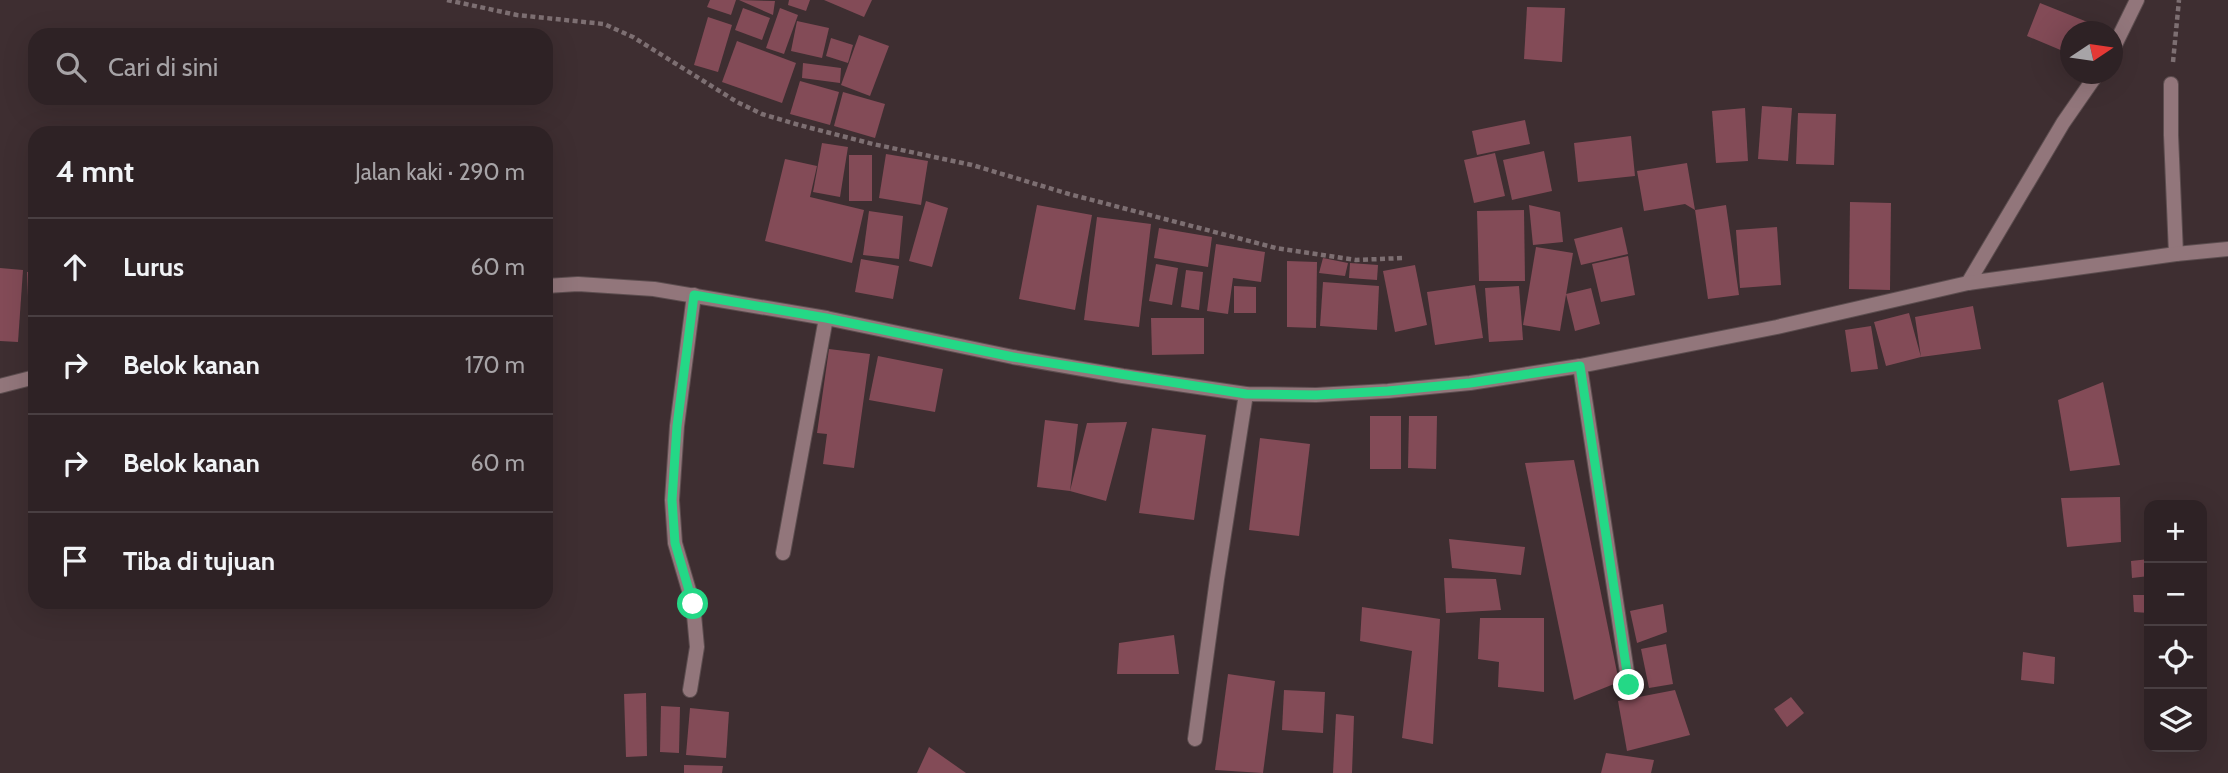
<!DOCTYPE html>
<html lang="id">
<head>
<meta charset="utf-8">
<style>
	:root { --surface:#2e2225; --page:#3a2f32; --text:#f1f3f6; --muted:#a7a4a7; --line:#493f42 }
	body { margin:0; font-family:Cabin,sans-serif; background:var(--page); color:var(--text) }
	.controls { position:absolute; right:21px; bottom:21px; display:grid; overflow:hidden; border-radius:14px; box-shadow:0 7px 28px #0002 }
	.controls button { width:63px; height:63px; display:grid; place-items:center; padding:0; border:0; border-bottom:2px solid var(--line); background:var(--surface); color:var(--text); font:35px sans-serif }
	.compass { position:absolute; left:2060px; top:21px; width:63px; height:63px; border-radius:50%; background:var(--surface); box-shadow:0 7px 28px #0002; rotate:77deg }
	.stop { position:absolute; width:21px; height:21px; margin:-16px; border:5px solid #24d886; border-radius:50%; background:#fff }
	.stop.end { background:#24d886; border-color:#fff; box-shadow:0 2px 7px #0008 }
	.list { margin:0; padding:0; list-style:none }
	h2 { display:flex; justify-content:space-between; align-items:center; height:91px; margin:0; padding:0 28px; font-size:30px }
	h2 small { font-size:23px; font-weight:400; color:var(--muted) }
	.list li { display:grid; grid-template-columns:46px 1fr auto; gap:21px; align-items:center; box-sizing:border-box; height:98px; padding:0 28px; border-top:2px solid var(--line) }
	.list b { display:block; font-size:26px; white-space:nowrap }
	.list em { font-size:23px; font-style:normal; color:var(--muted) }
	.icon { flex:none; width:38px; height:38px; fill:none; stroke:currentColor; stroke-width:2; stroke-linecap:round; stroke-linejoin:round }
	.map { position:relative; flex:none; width:2228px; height:773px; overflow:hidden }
	.search { position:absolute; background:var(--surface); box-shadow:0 7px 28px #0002; left:28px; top:28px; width:525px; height:77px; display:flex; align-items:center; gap:18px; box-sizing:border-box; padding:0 24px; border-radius:21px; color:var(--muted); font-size:26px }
	.panel { position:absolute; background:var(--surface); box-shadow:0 7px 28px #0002; left:28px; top:126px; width:525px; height:483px; border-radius:21px }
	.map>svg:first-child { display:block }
	.building { fill:#834b57 }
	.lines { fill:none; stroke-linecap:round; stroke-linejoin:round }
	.lane-casing { stroke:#5c4d4f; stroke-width:16 }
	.street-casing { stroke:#5c4d4f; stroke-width:16 }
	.path { stroke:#7d6f72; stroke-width:4.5; stroke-dasharray:5 3.5; stroke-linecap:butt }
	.lane { stroke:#92767b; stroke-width:14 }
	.street { stroke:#92767b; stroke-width:14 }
	.route { stroke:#24d886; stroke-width:9 }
</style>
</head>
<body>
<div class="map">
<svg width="2228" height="773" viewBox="0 0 2228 773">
	<rect width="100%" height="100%" fill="#3e2e31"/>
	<g class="building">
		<path d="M 710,0 L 736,0 L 731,15 L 707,7 Z"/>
		<path d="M 739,0 L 775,1 L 773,15 Z"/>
		<path d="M 789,0 L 810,0 L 806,11 L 788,5 Z"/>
		<path d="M 824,0 L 872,0 L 864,17 Z"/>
		<path d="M 2040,3 L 2110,31 L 2110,32 L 2070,32 L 2070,54 L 2027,36 Z"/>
		<path d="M 1527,7 L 1565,8 L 1562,62 L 1524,59 Z"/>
		<path d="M 743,8 L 770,18 L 762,40 L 735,30 Z"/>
		<path d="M 780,8 L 798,15 L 784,54 L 766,48 Z"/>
		<path d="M 708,17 L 732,25 L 718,72 L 694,65 Z"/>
		<path d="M 797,21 L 829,28 L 822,58 L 791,51 Z"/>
		<path d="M 859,35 L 889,46 L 870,96 L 841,85 Z"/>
		<path d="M 831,38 L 853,45 L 848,63 L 826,56 Z"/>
		<path d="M 737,41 L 796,63 L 782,103 L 722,82 Z"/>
		<path d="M 803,63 L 841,68 L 840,83 L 802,78 Z"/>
		<path d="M 800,81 L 839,92 L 830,125 L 790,114 Z"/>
		<path d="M 843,92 L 885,104 L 875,138 L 834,126 Z"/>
		<path d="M 1762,106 L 1792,108 L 1788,161 L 1758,159 Z"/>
		<path d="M 1745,108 L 1748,161 L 1716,163 L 1712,111 Z"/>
		<path d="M 1798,113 L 1836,114 L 1834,165 L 1796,164 Z"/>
		<path d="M 1525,120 L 1530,144 L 1477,155 L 1472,131 Z"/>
		<path d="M 1631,136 L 1635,176 L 1578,182 L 1574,143 Z"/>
		<path d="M 822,143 L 848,147 L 840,197 L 813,192 Z"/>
		<path d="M 1544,151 L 1552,191 L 1512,200 L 1503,160 Z"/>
		<path d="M 1495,153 L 1505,196 L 1474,203 L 1464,160 Z"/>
		<path d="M 886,154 L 928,161 L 921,205 L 879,198 Z"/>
		<rect x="849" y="155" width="23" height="46"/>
		<path d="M 785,159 L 817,166 L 810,197 L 864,210 L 852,263 L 765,241 Z"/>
		<path d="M 1687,163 L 1695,210 L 1685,204 L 1644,211 L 1637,171 Z"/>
		<path d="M 926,201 L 948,208 L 932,267 L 909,261 Z"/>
		<path d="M 1850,202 L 1891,203 L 1890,290 L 1849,289 Z"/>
		<path d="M 1037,205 L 1092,215 L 1075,310 L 1019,299 Z"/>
		<path d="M 1529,205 L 1560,212 L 1563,242 L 1533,245 Z"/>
		<path d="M 1726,205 L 1739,295 L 1708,299 L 1695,210 Z"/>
		<path d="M 1524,210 L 1525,281 L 1479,281 L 1477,211 Z"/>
		<path d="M 869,211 L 903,216 L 899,259 L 863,255 Z"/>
		<path d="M 1097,217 L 1151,224 L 1139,327 L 1084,320 Z"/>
		<path d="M 1622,227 L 1628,254 L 1581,265 L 1574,239 Z"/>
		<path d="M 1777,227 L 1781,285 L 1740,288 L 1736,230 Z"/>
		<path d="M 1159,228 L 1212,237 L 1208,267 L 1154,258 Z"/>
		<path d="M 1216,244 L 1265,252 L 1261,282 L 1233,278 L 1228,314 L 1207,311 Z"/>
		<path d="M 1536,247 L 1573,253 L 1560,331 L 1523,325 Z"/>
		<path d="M 1628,256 L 1635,295 L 1601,302 L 1592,264 Z"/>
		<path d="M 1323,258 L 1348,263 L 1345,276 L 1319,273 Z"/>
		<path d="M 861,259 L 899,266 L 893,299 L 855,292 Z"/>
		<path d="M 1287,261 L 1317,262 L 1316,328 L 1287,327 Z"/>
		<path d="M 1350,263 L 1378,265 L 1377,280 L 1349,278 Z"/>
		<path d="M 1156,264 L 1178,268 L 1172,305 L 1149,301 Z"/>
		<path d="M 1415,265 L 1427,325 L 1395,332 L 1383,271 Z"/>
		<path d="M 0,268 L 23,270 L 18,342 L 0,341 Z"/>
		<path d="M 1186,270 L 1203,272 L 1199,310 L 1181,307 Z"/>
		<path d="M 27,272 L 35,272 L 35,322 L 29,322 Z"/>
		<path d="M 1323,282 L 1379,286 L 1377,330 L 1320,326 Z"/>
		<path d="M 1475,285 L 1483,338 L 1435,345 L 1427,292 Z"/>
		<path d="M 1234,286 L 1256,287 L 1256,313 L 1234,313 Z"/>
		<path d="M 1519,286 L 1523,340 L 1489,342 L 1485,288 Z"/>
		<path d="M 1591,288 L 1600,324 L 1575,331 L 1566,294 Z"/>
		<path d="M 1973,306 L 1981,349 L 1921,357 L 1886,366 L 1874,322 L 1909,313 L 1921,357 L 1915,317 Z"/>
		<path d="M 1151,318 L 1204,318 L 1204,354 L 1152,355 Z"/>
		<path d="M 1871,326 L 1878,369 L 1851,372 L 1845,330 Z"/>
		<path d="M 829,349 L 870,354 L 854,468 L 823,464 L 827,434 L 817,433 Z"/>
		<path d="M 878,356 L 943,369 L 935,412 L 869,400 Z"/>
		<path d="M 2103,382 L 2120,465 L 2070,471 L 2058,400 Z"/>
		<rect x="1370" y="416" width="31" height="53"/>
		<path d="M 1409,416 L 1437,416 L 1436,469 L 1408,468 Z"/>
		<path d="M 1045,420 L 1078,424 L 1070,491 L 1087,423 L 1127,422 L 1106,501 L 1070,491 L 1037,487 Z"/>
		<path d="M 1152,428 L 1206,435 L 1194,520 L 1139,513 Z"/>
		<path d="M 1260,438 L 1310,444 L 1299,536 L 1249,530 Z"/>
		<path d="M 1574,460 L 1619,682 L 1574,700 L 1525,463 Z"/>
		<path d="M 2120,497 L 2121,542 L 2067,547 L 2061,498 Z"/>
		<path d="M 1449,539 L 1525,547 L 1521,575 L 1452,568 Z"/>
		<path d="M 2149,559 L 2149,576 L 2132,578 L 2131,561 Z"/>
		<path d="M 1444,578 L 1496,579 L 1501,610 L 1446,613 Z"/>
		<path d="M 2133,595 L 2149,595 L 2149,613 L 2134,612 Z"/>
		<path d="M 1663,604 L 1667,632 L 1637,643 L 1630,611 Z"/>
		<path d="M 1362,607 L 1440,619 L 1433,744 L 1402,738 L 1412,651 L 1360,641 Z"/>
		<path d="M 1480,618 L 1544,618 L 1544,692 L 1498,687 L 1499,662 L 1478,659 Z"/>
		<path d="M 1174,635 L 1179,674 L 1117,674 L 1119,643 Z"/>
		<path d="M 1666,644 L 1673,684 L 1649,688 L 1641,649 Z"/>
		<path d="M 2023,652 L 2055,657 L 2054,684 L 2021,680 Z"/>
		<path d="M 1228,674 L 1275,681 L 1263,773 L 1215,770 Z"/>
		<path d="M 1284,690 L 1325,692 L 1323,733 L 1282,730 Z"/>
		<path d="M 1675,690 L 1690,735 L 1627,751 L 1618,701 Z"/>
		<path d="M 646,693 L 647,756 L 626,757 L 624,694 Z"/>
		<path d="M 1791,697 L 1804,713 L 1787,727 L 1774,709 Z"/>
		<path d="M 661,706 L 680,707 L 679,753 L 660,752 Z"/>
		<path d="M 690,708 L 729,712 L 726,758 L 686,755 Z"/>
		<path d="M 1336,714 L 1354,716 L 1352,773 L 1333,773 Z"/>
		<path d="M 929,747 L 966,773 L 917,773 Z"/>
		<path d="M 1606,753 L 1654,760 L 1651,773 L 1601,773 Z"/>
		<path d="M 684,765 L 723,766 L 722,773 L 684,773 Z"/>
	</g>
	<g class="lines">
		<g class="lane-casing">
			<path id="lane" d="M 1580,366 L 1629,685"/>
		</g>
		<g class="street-casing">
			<g id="street">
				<path d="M 2112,51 L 2137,0"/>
				<path d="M 2171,84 L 2171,135 L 2176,254"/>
				<path d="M 1968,283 L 2063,123 L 2097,74"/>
				<path d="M 546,286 L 578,284 L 654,289 L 826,318 L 1013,357 L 1123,376 L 1246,394 L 1316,395 L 1388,391 L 1470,383 L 1580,366 L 1777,327 L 1968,283 L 2176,254 L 2228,249"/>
				<path d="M 0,386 L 35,377"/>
				<path d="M 783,553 L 826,318"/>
				<path d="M 690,690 L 697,647 L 693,604 L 675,543 L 672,500 L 677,426 L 694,295"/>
				<path d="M 1195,739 L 1217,579 L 1246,394"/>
			</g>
		</g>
		<g class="path">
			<path d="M 447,0 L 517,15 L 604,24 L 633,37 L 737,102 L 762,114 L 799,125 L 873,144 L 972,165 L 1069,194 L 1276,248 L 1356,260 L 1403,258"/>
			<path d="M 2173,62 L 2179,0"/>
		</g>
		<use href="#lane" class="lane"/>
		<use href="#street" class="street"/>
	</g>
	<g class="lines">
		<path class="route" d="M 693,604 L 675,543 L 672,500 L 677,426 L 694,295 L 826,318 L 1013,357 L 1246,394 L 1316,395 L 1388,391 L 1470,383 L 1580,366 L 1629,685"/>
	</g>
</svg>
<div class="controls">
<button>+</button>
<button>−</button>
<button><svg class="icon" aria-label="locate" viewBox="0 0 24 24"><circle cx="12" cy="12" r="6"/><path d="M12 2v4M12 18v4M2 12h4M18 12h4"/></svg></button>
<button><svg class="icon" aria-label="layers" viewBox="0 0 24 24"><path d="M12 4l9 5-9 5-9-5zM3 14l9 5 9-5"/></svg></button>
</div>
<svg class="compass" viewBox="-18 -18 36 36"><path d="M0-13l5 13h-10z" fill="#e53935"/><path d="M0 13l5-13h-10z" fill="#a7a4a7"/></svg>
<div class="stop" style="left:693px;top:604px"></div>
<div class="stop end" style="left:1629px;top:685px"></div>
<div class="search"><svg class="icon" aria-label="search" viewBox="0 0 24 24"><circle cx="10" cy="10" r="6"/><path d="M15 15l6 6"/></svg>Cari di sini</div>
<section class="panel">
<h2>4 mnt<small>Jalan kaki · 290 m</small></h2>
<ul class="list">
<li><svg class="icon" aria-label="ahead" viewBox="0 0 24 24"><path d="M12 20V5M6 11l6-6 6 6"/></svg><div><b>Lurus</b></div><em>60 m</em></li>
<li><svg class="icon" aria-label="right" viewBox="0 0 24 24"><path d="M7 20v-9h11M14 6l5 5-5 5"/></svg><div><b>Belok kanan</b></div><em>170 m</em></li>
<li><svg class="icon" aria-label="right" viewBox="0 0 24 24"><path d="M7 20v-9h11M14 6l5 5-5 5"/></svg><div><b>Belok kanan</b></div><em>60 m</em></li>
<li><svg class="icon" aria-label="arrive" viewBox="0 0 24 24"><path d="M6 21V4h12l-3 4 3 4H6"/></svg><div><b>Tiba di tujuan</b></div></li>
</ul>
</section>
</div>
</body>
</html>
